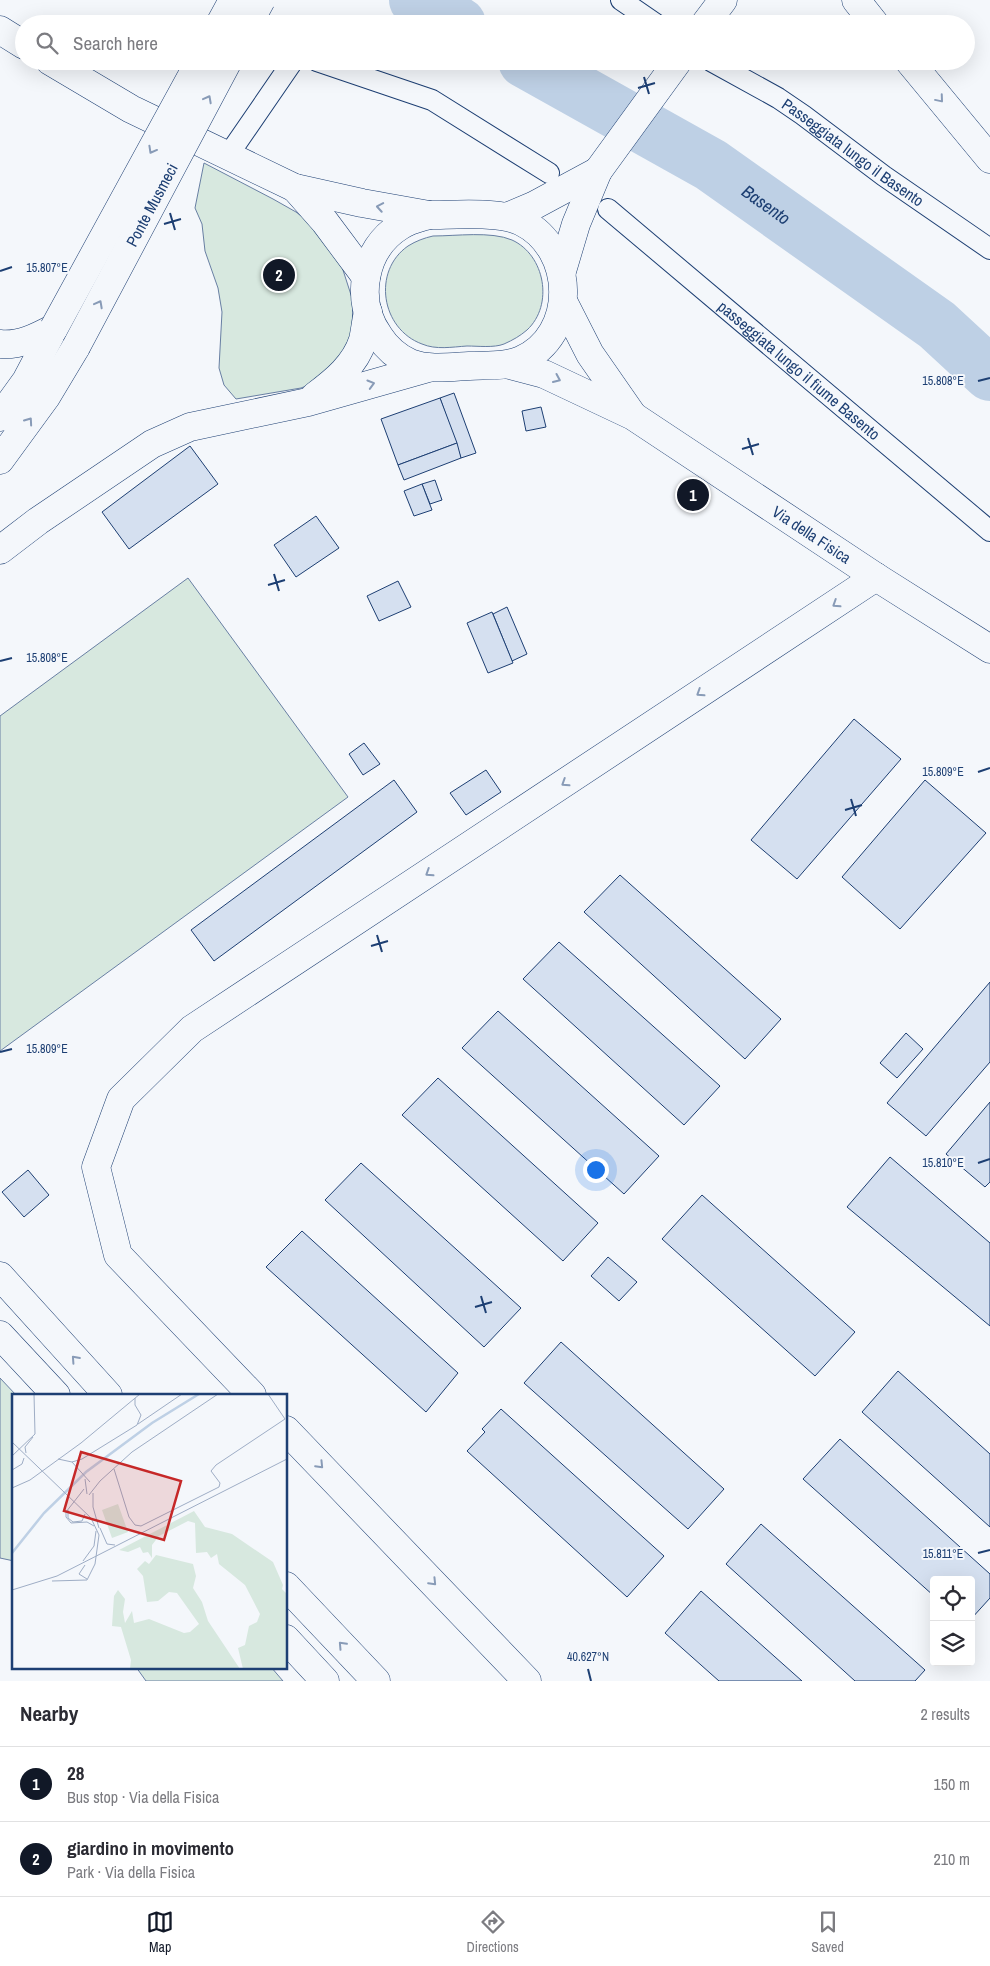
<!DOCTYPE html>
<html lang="en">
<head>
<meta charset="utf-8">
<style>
	:root { --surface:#fff; --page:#f2f2f3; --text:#2b2b33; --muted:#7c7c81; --line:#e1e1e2; --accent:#111827 }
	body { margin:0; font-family:"Archivo Narrow",sans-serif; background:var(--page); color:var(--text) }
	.controls { position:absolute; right:15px; bottom:15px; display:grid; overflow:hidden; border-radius:5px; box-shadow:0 5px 20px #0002 }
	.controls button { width:45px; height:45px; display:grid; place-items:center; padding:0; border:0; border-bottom:1px solid var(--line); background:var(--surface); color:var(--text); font:25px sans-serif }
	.you { position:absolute; left:595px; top:1169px; width:18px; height:18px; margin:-12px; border:4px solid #fff; border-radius:50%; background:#1a73e8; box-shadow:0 0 0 8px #1a73e833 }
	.badge { display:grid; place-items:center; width:32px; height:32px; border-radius:50%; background:var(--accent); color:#fff; font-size:16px; font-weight:700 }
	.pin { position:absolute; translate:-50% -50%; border:2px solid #fff; box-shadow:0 1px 5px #0006 }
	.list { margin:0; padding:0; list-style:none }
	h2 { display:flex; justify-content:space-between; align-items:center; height:65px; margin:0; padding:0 20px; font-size:21px }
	h2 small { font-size:16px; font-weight:400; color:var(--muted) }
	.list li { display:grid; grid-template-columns:32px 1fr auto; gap:15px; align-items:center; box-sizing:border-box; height:75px; padding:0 20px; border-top:1px solid var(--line) }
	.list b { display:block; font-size:19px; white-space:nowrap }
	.list p { margin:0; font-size:16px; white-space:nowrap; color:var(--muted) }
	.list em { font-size:16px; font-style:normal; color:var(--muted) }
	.icon { flex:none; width:28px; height:28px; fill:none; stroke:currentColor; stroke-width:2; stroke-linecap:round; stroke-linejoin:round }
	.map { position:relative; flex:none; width:990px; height:1681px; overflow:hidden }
	.search { position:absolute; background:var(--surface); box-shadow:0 5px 20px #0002; left:15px; right:15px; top:15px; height:55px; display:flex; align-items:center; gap:12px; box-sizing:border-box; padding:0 18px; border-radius:28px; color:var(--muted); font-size:19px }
	.sheet { height:215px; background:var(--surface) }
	nav { display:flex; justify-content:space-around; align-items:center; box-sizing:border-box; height:70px; border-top:1px solid var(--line); background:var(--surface); font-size:14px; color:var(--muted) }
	nav a { display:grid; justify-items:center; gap:2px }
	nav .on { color:var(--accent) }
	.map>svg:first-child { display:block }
	.green { fill:#d7e8df; stroke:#687fa3 }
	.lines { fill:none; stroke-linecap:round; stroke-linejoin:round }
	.river { stroke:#bed0e5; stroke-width:54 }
	.building { fill:#d5e0f0; stroke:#1d3f73 }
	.pedestrian-casing { stroke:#1d3f73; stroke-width:22 }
	.tertiary-casing { stroke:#1d3f73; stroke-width:29 }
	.secondary-casing { stroke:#1d3f73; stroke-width:29 }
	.primary-casing { stroke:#1d3f73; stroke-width:29 }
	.motorway-casing { stroke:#1d3f73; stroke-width:29 }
	.pedestrian { stroke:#f4f7fb; stroke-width:20 }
	.tertiary { stroke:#f4f7fb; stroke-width:28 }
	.secondary { stroke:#f4f7fb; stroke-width:28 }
	.primary { stroke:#f4f7fb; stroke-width:28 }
	.motorway { stroke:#f4f7fb; stroke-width:28 }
	.secondary-bridge-casing { stroke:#1d3f73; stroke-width:29; stroke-linecap:butt }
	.secondary-bridge { stroke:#f4f7fb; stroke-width:28 }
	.oneway { stroke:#889bb7 }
	.ticks { fill:none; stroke:#1d3f73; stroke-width:2 }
	.labels { text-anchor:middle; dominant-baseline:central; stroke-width:4; stroke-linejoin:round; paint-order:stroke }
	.street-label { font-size:16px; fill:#1d3f73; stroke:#f4f7fb }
	.water-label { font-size:18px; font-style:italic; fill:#1d3f73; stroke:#f4f7fb }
	.inset-river { fill:none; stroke:#bed0e5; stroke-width:2.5 }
	.inset-road { fill:none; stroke:#9eadc5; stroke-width:1 }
	.view { fill:#c62828; fill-opacity:0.15; stroke:#c62828; stroke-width:2.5 }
	.inset-edge { fill:none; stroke:#1d3f73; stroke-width:2.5 }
	.ticks-label { font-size:12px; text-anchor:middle; fill:#1d3f73; stroke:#f4f7fb; stroke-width:4; stroke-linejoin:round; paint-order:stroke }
</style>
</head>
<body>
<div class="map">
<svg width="990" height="1681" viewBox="0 0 990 1681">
	<rect width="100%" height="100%" fill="#f4f7fb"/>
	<g class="green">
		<path d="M 204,163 L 273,199 L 296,212 L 310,223 L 342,267 L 353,301 L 352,331 L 341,359 L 316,382 L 301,388 L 236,399 L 224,385 L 219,368 L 222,312 L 218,288 L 205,251 L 202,224 L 195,208 Z"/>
		<path d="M 433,236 C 456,236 491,231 512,240 C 545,255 554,305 527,330 C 520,336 513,340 504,344 C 494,348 478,346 467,346 C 452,347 436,350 422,344 C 381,329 372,271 408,246 C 416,241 424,238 433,236 Z"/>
		<path d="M 188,578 L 348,797 L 0,1051 L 0,716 Z"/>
		<path d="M 0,1378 L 16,1395 L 14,1395 L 14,1561 L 0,1558 Z"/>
		<path d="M 136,1667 L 271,1667 L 283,1681 L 146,1681 Z"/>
	</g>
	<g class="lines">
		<g class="river">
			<path d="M 416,0 L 459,24"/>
			<path id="s1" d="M 525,61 L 711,165 L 937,325 L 990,374"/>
		</g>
	</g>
	<g class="building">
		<path d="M 454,393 L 476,453 L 461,458 L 440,398 Z"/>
		<path d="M 440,398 L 457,443 L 398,465 L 381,419 Z"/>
		<path d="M 541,407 L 546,427 L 526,431 L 522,411 Z"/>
		<path d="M 457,443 L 461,458 L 404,480 L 398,465 Z"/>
		<path d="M 190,446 L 218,484 L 129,549 L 102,512 Z"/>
		<path d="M 435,480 L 442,500 L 430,504 L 422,484 Z"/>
		<path d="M 422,484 L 432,510 L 414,516 L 404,491 Z"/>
		<path d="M 316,516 L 339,548 L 296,577 L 274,545 Z"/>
		<path d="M 398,581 L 411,607 L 379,621 L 367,596 Z"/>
		<path d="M 507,607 L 527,654 L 512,661 L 493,614 Z"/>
		<path d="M 492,612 L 513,663 L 488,673 L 467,623 Z"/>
		<path d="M 854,719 L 901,759 L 797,879 L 751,840 Z"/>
		<path d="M 364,743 L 380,764 L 363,775 L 349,754 Z"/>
		<path d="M 486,770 L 501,792 L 466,815 L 450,793 Z"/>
		<path d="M 394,780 L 417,812 L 214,961 L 191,930 Z"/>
		<path d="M 925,780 L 986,833 L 900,929 L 842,877 Z"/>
		<path d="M 620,875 L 781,1019 L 745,1059 L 584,912 Z"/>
		<path d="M 559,942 L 720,1086 L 684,1125 L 523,979 Z"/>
		<path d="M 990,982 L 990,1062 L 926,1136 L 887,1103 Z"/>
		<path d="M 498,1011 L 659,1156 L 624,1194 L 462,1048 Z"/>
		<path d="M 906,1033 L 923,1049 L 897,1078 L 880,1063 Z"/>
		<path d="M 438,1078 L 598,1223 L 563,1261 L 402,1115 Z"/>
		<path d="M 990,1102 L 990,1182 L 985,1187 L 946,1154 Z"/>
		<path d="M 890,1157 L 990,1243 L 990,1326 L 847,1207 Z"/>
		<path d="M 361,1163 L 521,1308 L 484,1347 L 325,1200 Z"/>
		<path d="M 28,1170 L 49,1195 L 24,1217 L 2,1192 Z"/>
		<path d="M 702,1195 L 855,1332 L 815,1376 L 662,1239 Z"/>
		<path d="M 302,1231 L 458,1373 L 426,1412 L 266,1267 Z"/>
		<path d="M 608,1257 L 637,1282 L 619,1301 L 591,1276 Z"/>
		<path d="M 561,1342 L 724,1489 L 688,1529 L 524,1383 Z"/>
		<path d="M 898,1371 L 990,1454 L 990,1527 L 862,1412 Z"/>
		<path d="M 501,1409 L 664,1556 L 627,1597 L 467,1451 L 485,1432 L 482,1429 Z"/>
		<path d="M 840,1439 L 990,1574 L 990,1598 L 971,1619 L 971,1580 L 934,1580 L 934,1596 L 803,1479 Z"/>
		<path d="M 761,1524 L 925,1670 L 915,1681 L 855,1681 L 726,1564 Z"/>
		<path d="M 701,1591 L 802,1681 L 719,1681 L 665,1633 Z"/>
	</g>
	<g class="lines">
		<g class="pedestrian-casing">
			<g id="pedestrian">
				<path d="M 621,0 L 656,24"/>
				<path d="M 317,61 L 432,100 L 549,173"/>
				<path id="s2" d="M 711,61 L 778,98 L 803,115 L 884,176 L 990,249"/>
				<path d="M 227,157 L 293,61"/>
				<path id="s3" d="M 608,209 L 990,531"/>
			</g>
		</g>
		<g class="tertiary-casing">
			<g id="tertiary">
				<path d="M 705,24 L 723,0"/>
				<path d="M 0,30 L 24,45"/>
				<path d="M 50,61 L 131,109 L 295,188 L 362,203 L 429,215"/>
				<path d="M 295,188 L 325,222 L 366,277"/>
				<path d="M 429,215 C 454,215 501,211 522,222 C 576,249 578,335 521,360 C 505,367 487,365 469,366 C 450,367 428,370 410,363 C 397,357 386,347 379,336 C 354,301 363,249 400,226 C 409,220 419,218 429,215 Z"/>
				<path d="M 509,216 L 533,206 L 598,171"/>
				<path d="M 562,271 L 576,224 L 598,171 L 678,61"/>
				<path d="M 564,303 L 590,354 L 631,413"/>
				<path d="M 0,344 C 20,346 37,337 54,328"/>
				<path id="s4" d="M 510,365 L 544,374 L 633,416 L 876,577 L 990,649"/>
				<path d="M 315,396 C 335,381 355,365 363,340 C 365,331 366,321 368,312"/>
				<path d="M 0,550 L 38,521 L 152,444 L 190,427 L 308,402 L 428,368"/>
				<path d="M 252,1395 L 118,1255 L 96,1167 L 121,1099 L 192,1029 L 876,577"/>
				<path d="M 286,1430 L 527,1681"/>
			</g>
		</g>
		<g class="secondary-casing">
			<g id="secondary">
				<path d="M 0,417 L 26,381 L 54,328"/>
				<path d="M 0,460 L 46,397 L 76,347"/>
			</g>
		</g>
		<g class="primary-casing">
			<g id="primary">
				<path d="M 856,0 L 875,24"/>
				<path d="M 909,61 L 990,159"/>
			</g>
		</g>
		<g class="motorway-casing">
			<g id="motorway">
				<path d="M 0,1276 L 108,1395"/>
				<path d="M 0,1335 L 56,1395"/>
				<path d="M 286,1586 L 376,1681"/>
				<path d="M 286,1639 L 325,1681"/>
			</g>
		</g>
		<use href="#pedestrian" class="pedestrian"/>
		<use href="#tertiary" class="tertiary"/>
		<use href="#secondary" class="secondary"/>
		<use href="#primary" class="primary"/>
		<use href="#motorway" class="motorway"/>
		<g class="secondary-bridge-casing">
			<g id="secondary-bridge">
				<path d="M 220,24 L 233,0"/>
				<path d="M 248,24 L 261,0"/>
				<path d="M 54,328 L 200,61"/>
				<path id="s5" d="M 76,347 L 228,61"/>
			</g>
		</g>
		<use href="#secondary-bridge" class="secondary-bridge"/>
	</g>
	<defs><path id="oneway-chevron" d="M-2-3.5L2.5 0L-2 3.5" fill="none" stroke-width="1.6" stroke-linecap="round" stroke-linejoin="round" transform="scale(1.25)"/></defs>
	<g class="oneway">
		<use href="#oneway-chevron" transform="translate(208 99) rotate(-62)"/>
		<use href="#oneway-chevron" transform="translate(940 99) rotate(50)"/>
		<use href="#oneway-chevron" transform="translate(152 150) rotate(119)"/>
		<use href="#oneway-chevron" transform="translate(380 207) rotate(-170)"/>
		<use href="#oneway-chevron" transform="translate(99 304) rotate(-62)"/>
		<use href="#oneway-chevron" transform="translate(557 379) rotate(24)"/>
		<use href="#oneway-chevron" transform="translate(371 384) rotate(-16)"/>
		<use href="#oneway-chevron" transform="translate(29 421) rotate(-55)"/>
		<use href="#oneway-chevron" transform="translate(836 604) rotate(147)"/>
		<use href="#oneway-chevron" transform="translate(700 693) rotate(147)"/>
		<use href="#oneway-chevron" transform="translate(565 783) rotate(147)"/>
		<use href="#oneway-chevron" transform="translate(429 873) rotate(147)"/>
		<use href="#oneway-chevron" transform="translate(75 1359) rotate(-132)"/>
		<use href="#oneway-chevron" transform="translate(320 1465) rotate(46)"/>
		<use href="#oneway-chevron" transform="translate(433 1582) rotate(46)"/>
		<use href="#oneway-chevron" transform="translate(342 1645) rotate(-133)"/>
	</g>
	<path class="ticks" d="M 644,77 L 649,94M 638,88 L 655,83M 170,213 L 175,230M 164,224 L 181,219M 0,271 L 12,267M 978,381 L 990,378M 748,438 L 753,455M 742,449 L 759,444M 274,574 L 279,591M 268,585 L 285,580M 0,661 L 12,658M 978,772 L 990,768M 851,799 L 856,816M 845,810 L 862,805M 377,935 L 382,952M 371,946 L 388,941M 0,1052 L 12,1049M 978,1163 L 990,1159M 481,1296 L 486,1313M 475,1307 L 492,1302M 978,1553 L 990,1550M 588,1669 L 591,1681"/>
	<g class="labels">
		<g class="street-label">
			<text stroke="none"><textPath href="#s2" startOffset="169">Passeggiata lungo il Basento</textPath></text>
			<text stroke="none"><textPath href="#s5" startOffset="161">Ponte Musmeci</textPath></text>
			<text stroke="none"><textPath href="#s3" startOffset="250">passeggiata lungo il fiume Basento</textPath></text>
			<text stroke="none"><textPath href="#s4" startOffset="348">Via della Fisica</textPath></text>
		</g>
		<g class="water-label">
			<text stroke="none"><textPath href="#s1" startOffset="281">Basento</textPath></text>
		</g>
	</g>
	<g transform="translate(12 1394)">
		<rect width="275" height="275" fill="#f4f7fb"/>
		<path d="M 106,110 L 116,138 L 100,144 L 90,116 ZM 182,117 L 193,133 L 220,140 L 261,168 L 271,191 L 270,195 L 275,200 L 275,275 L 231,275 L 226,254 L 233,251 L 237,232 L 245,228 L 248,220 L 233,191 L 207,170 L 205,160 L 199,164 L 195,158 L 184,159 L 183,129 L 176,127 L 147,142 L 140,151 L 140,164 L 136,158 L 131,159 L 128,153 L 116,158 L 107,156 ZM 144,161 L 181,170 L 184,182 L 181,194 L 190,208 L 196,227 L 228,275 L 118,275 L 119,266 L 109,233 L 100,232 L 102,202 L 106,196 L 113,205 L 111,218 L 113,229 L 120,217 L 122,229 L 137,225 L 172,239 L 178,238 L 187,230 L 165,199 L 157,198 L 146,207 L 135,208 L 131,182 L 125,175 L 133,167 L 137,170 Z" fill="#d7e8df"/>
		<path class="inset-river" d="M 0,159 L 32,119 L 74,78 L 140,29 L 187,0"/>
		<path class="inset-road" d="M 126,30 L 170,0M 0,48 L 79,124 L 87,141 L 83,170M 14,59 L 13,53 L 21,43M 0,62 L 23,40 L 22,0M 46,65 L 60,68 L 70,65 L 125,31 L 129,21 L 123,11 L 123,4M 60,68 L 78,88M 102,75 L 117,123 L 123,131 L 129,132 L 207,93 L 208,89 L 199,77 L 204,71 L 273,25 L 256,0M 0,76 L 10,70 L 12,64M 73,85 L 75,100M 0,94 L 18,86 L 69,49 L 128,0M 72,95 L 54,118 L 54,123 L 59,129 L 75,128 L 82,132M 81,99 L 81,113 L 87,134M 77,101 L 88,87 L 120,58 L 206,0M 56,116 L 56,124 L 61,128 L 70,127 L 73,120M 88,134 L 95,150 L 103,151M 71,167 L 82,152 L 84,137M 73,171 L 67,180 L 75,185M 40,187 L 75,186 L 83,170M 0,196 L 45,182 L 275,65"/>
		<path class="view" d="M 69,58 L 169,87 L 152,146 L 52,117 Z"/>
		<rect width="275" height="275" class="inset-edge"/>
	</g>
	<g class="ticks-label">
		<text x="47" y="272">15.807°E</text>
		<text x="943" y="385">15.808°E</text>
		<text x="47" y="662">15.808°E</text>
		<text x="943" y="776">15.809°E</text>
		<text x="47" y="1053">15.809°E</text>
		<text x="943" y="1167">15.810°E</text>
		<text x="943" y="1558">15.811°E</text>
		<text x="588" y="1661">40.627°N</text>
	</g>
</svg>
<div class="controls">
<button><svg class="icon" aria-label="locate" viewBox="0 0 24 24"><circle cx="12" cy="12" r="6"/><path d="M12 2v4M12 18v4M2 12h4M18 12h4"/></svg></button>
<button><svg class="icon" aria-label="layers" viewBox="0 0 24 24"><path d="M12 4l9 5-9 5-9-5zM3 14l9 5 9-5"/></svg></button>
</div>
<div class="you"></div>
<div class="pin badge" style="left:693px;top:495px">1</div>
<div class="pin badge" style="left:279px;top:275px">2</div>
<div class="search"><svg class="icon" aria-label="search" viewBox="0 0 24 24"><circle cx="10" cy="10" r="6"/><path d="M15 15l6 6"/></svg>Search here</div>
</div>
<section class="sheet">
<h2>Nearby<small>2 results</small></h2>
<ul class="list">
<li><span class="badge">1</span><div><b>28</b><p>Bus stop · Via della Fisica</p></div><em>150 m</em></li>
<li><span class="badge">2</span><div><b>giardino in movimento</b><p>Park · Via della Fisica</p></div><em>210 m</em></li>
</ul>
</section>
<nav>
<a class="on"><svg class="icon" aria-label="map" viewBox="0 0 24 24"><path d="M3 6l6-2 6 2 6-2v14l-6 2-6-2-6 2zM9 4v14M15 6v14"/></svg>Map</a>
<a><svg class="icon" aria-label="directions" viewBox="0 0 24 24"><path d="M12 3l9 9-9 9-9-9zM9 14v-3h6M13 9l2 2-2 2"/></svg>Directions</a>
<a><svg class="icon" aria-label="saved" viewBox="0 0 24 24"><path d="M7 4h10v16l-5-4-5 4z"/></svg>Saved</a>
</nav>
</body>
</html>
